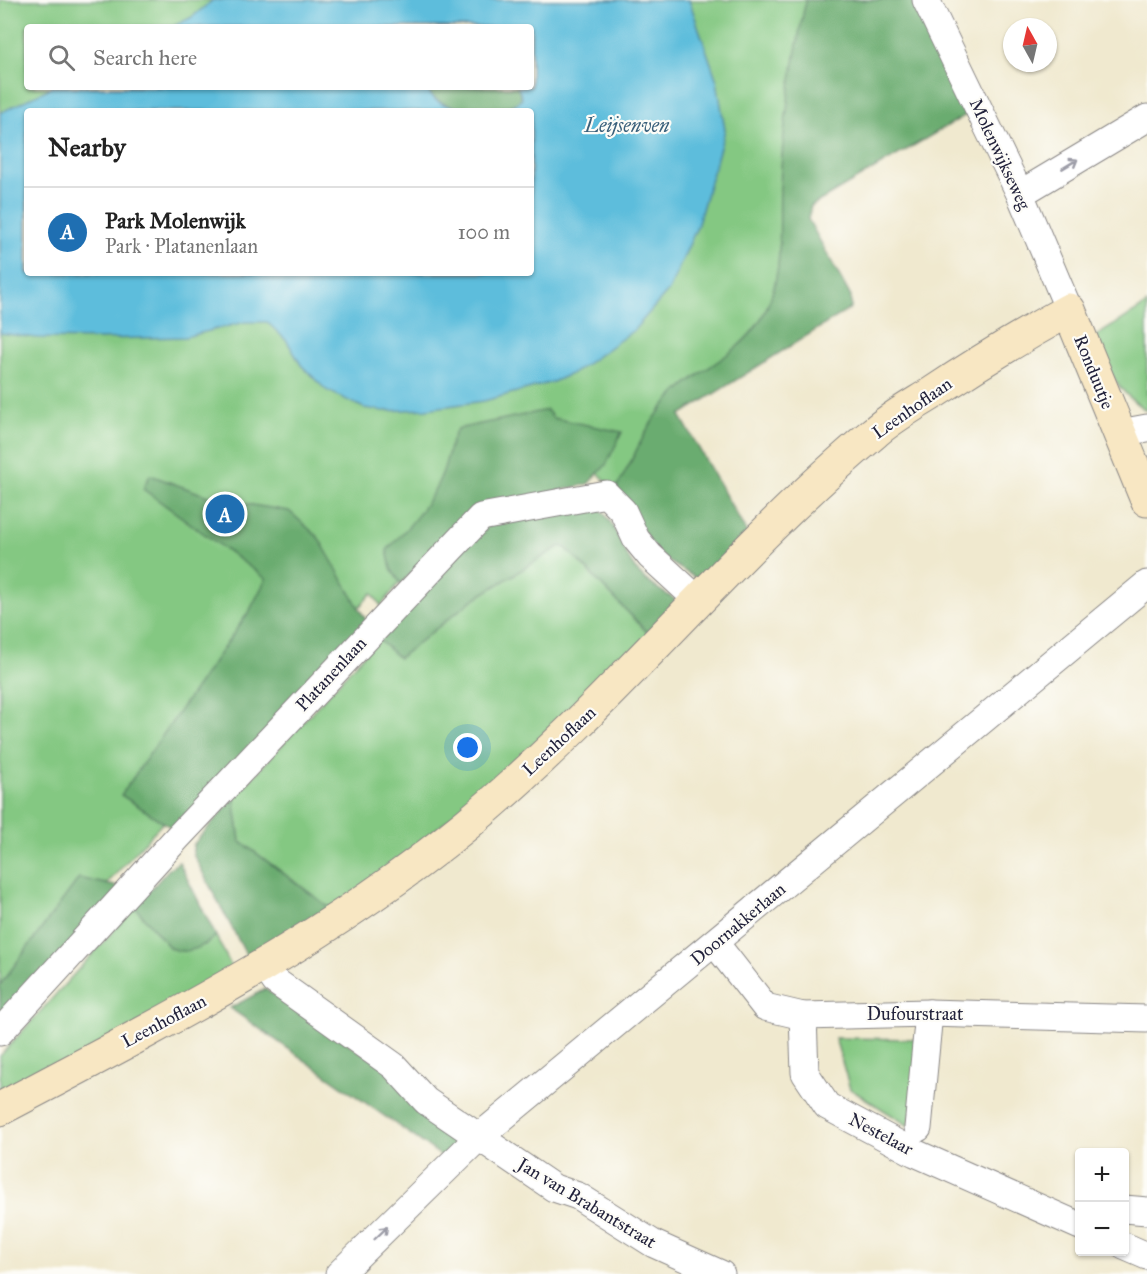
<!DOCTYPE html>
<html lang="en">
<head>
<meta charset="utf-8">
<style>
	:root { --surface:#fff; --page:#f6f6f6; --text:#222; --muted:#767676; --line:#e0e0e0; --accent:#1f6fb2 }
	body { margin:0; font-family:"IM FELL Great Primer",serif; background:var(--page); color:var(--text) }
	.controls { position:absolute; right:18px; bottom:18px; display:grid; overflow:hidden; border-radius:6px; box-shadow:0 2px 4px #0004 }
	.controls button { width:54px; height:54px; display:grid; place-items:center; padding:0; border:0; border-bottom:2px solid var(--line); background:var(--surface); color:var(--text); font:30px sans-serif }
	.compass { position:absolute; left:1003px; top:18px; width:54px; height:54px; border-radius:50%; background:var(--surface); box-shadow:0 2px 4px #0004; rotate:352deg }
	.you { position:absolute; left:468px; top:748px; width:21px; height:21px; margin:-15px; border:4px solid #fff; border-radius:50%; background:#1a73e8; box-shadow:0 0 0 9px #1a73e833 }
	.badge { display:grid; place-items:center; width:39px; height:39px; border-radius:50%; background:var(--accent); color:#fff; font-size:20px; font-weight:700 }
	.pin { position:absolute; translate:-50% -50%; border:3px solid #fff; box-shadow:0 2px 6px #0006 }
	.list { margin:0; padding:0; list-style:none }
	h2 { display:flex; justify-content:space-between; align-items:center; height:78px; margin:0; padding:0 24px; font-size:26px }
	h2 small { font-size:20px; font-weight:400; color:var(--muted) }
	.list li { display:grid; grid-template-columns:39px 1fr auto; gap:18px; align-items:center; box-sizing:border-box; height:90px; padding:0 24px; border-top:2px solid var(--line) }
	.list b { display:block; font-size:22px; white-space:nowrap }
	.list p { margin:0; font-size:20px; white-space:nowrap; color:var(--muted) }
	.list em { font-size:20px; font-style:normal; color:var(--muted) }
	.icon { flex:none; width:33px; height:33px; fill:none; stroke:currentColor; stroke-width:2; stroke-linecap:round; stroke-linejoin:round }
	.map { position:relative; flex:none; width:1147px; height:1274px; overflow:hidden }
	.search { position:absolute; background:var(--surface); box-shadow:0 2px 4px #0004; left:24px; top:24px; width:510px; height:66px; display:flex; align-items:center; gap:15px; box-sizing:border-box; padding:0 21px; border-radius:6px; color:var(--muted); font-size:22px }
	.panel { position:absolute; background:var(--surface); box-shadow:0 2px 4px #0004; left:24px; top:108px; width:510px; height:168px; border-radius:6px }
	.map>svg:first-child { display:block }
	.green { fill:#84c882; stroke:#53755e; stroke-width:1.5; fill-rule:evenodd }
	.forest { fill:#6bac70; stroke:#466756; stroke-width:1.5 }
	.water { fill:#5dbddc; stroke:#40708c; stroke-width:1.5 }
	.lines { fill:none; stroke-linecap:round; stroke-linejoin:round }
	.street-casing { stroke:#898685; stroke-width:29 }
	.secondary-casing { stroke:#898685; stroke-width:35 }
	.street { stroke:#fff; stroke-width:27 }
	.secondary { stroke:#f8e7c3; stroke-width:33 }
	.oneway { stroke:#9c9ca7 }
	.labels { text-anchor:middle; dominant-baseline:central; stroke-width:4.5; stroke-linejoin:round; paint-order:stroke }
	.street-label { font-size:18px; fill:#22223b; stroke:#fdfcf7 }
	.water-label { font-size:20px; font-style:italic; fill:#3a607b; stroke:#fdfcf7 }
</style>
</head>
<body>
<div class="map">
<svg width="1147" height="1274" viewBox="0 0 1147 1274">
	<rect width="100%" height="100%" fill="#fdfcf7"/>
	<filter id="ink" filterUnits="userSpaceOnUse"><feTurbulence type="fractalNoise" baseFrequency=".0167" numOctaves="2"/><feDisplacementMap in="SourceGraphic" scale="12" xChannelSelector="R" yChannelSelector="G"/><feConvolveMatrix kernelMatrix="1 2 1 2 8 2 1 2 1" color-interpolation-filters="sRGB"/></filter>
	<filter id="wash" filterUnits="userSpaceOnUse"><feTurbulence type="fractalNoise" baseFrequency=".008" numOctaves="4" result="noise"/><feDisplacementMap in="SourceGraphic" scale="24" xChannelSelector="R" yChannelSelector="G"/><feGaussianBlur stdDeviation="1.35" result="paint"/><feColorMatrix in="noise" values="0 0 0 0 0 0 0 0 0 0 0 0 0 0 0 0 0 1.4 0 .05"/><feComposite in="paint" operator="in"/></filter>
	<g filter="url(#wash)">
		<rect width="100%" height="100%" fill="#f0e9cf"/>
		<g class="green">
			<path d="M 0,0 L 886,0 L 800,200 L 834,305 L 671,413 L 681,556 L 592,467 L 468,496 L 381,606 L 372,593 L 0,1001 ZM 27,27 L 531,27 L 531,87 L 27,87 ZM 27,111 L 531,111 L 531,273 L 27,273 Z"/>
			<path d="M 1147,304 L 1147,411 C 1115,390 1108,371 1096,336 Z"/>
			<path d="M 560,546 L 566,548 L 649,634 L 524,759 L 334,911 L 240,841 L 234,798 L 378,639 L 399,658 L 471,601 Z"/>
			<path d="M 135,907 L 170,948 L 205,945 L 216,936 L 235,974 L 0,1100 L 0,1056 Z"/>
			<path d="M 835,1038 L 925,1039 L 909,1126 L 850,1089 Z"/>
		</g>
		<g class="forest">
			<path d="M 806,0 L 912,0 L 966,115 L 811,206 L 808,219 L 851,297 L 851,308 L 680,415 L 747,533 L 699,580 L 671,563 L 656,551 L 616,488 C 637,455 642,429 670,399 C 696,370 738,356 759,322 C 786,280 778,232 780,185 C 783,124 793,60 806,0 Z"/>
			<path d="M 427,87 L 518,87 L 522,99 C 504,116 433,114 427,87 Z"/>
			<path d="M 547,410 L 553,418 L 622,432 L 606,465 L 588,484 L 470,511 L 401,584 L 391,569 L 387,550 C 409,527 430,504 442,474 C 448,459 449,443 457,429 Z"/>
			<path d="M 150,475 L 216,499 L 289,511 L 318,537 L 367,622 L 175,830 L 121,795 L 250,610 L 266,579 L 143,489 Z"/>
			<path d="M 599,507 C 615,524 620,545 632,564 C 643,582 662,591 679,602 L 649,634 L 566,548 L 560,546 L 471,601 L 399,658 L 378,639 L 485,526 Z"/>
			<path d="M 234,798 L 240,841 L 334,911 L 251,964 L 193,854 L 193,845 Z"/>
			<path d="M 179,862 L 216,936 C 203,947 186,956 170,948 L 135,907 L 168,870 Z"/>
			<path d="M 79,878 L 124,888 L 0,1022 L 0,985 Z"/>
			<path d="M 265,989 L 424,1093 L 461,1137 L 443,1157 L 230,1008 Z"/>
		</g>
		<path class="water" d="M 213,0 L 689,0 L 717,81 L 725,130 L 697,227 L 669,290 L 634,330 L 575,372 L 553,382 L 484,401 L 426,409 L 384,411 L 364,408 L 326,390 L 301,365 L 287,341 L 267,322 L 245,322 L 185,337 L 100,339 L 36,338 L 0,333 L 0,113 L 52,87 L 427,87 C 433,111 469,108 488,111 L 27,111 L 27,273 L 531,273 L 531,111 L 495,111 L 511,107 L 522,99 L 518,87 L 531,87 L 531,27 L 172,27 L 192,17 Z"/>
	</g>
	<g filter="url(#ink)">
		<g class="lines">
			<g class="street-casing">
				<g id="street">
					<path d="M 926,0 L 1020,194 L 1069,310"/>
					<path d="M 1020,194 L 1147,118"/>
					<path d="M 1120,433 L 1147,428"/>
					<path d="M 715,943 L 765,1007 L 803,1016 L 929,1013 L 1147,1019"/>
					<path d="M 265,966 L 275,981 L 394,1066 L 426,1101 L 554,1188 L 578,1196 L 654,1244 L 721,1274"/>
					<path d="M 803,1016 L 805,1073 L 827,1106 L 915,1153 L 1080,1226"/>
					<path d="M 0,1032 L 177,838 L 481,517 L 606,494 L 623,511 L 636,539 L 650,556 L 699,601"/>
					<path d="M 918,1128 L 929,1013"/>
					<path d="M 1124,1209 L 1147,1211"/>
					<path d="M 1124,1246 L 1147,1256"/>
					<path d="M 339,1274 L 480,1136 L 1147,584"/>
				</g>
			</g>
			<g class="secondary-casing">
				<path id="secondary" d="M 0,1109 C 161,1024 325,941 466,825 C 613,704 730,553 875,432 C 892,417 912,406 931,394 C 976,364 1022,336 1069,310 L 1147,500"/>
			</g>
			<use href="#street" class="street"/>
			<use href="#secondary" class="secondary"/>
		</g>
		<defs><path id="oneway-shaft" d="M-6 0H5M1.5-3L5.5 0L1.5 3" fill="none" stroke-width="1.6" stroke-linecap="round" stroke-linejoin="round" transform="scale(1.5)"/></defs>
		<g class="oneway">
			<use href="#oneway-shaft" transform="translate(1070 164) rotate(-31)"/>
			<use href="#oneway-shaft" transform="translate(381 1233) rotate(-44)"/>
		</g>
	</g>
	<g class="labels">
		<g class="street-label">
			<text transform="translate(1000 154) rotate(65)">Molenwijkseweg</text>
			<text transform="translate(1094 372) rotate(68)">Ronduutje</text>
			<text transform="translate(912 408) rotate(-35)">Leenhoflaan</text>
			<text transform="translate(331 674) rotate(-47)">Platanenlaan</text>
			<text transform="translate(559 741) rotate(-43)">Leenhoflaan</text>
			<text transform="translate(738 924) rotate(-40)">Doornakkerlaan</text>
			<text x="915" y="1014">Dufourstraat</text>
			<text transform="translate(164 1021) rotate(-28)">Leenhoflaan</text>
			<text transform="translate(881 1134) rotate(28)">Nestelaar</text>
			<text transform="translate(587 1203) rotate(31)">Jan van Brabantstraat</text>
		</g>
		<g class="water-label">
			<text x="627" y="125">Leijsenven</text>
		</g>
	</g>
</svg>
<div class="controls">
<button>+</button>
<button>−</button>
</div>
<svg class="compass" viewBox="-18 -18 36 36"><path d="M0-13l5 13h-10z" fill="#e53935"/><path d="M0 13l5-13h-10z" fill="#767676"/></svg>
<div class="you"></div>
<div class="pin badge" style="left:225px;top:514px">A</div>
<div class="search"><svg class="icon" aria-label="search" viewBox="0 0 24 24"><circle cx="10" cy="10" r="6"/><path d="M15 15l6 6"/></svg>Search here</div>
<section class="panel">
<h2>Nearby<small></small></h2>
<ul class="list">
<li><span class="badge">A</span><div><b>Park Molenwijk</b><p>Park · Platanenlaan</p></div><em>100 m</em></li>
</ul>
</section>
</div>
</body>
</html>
